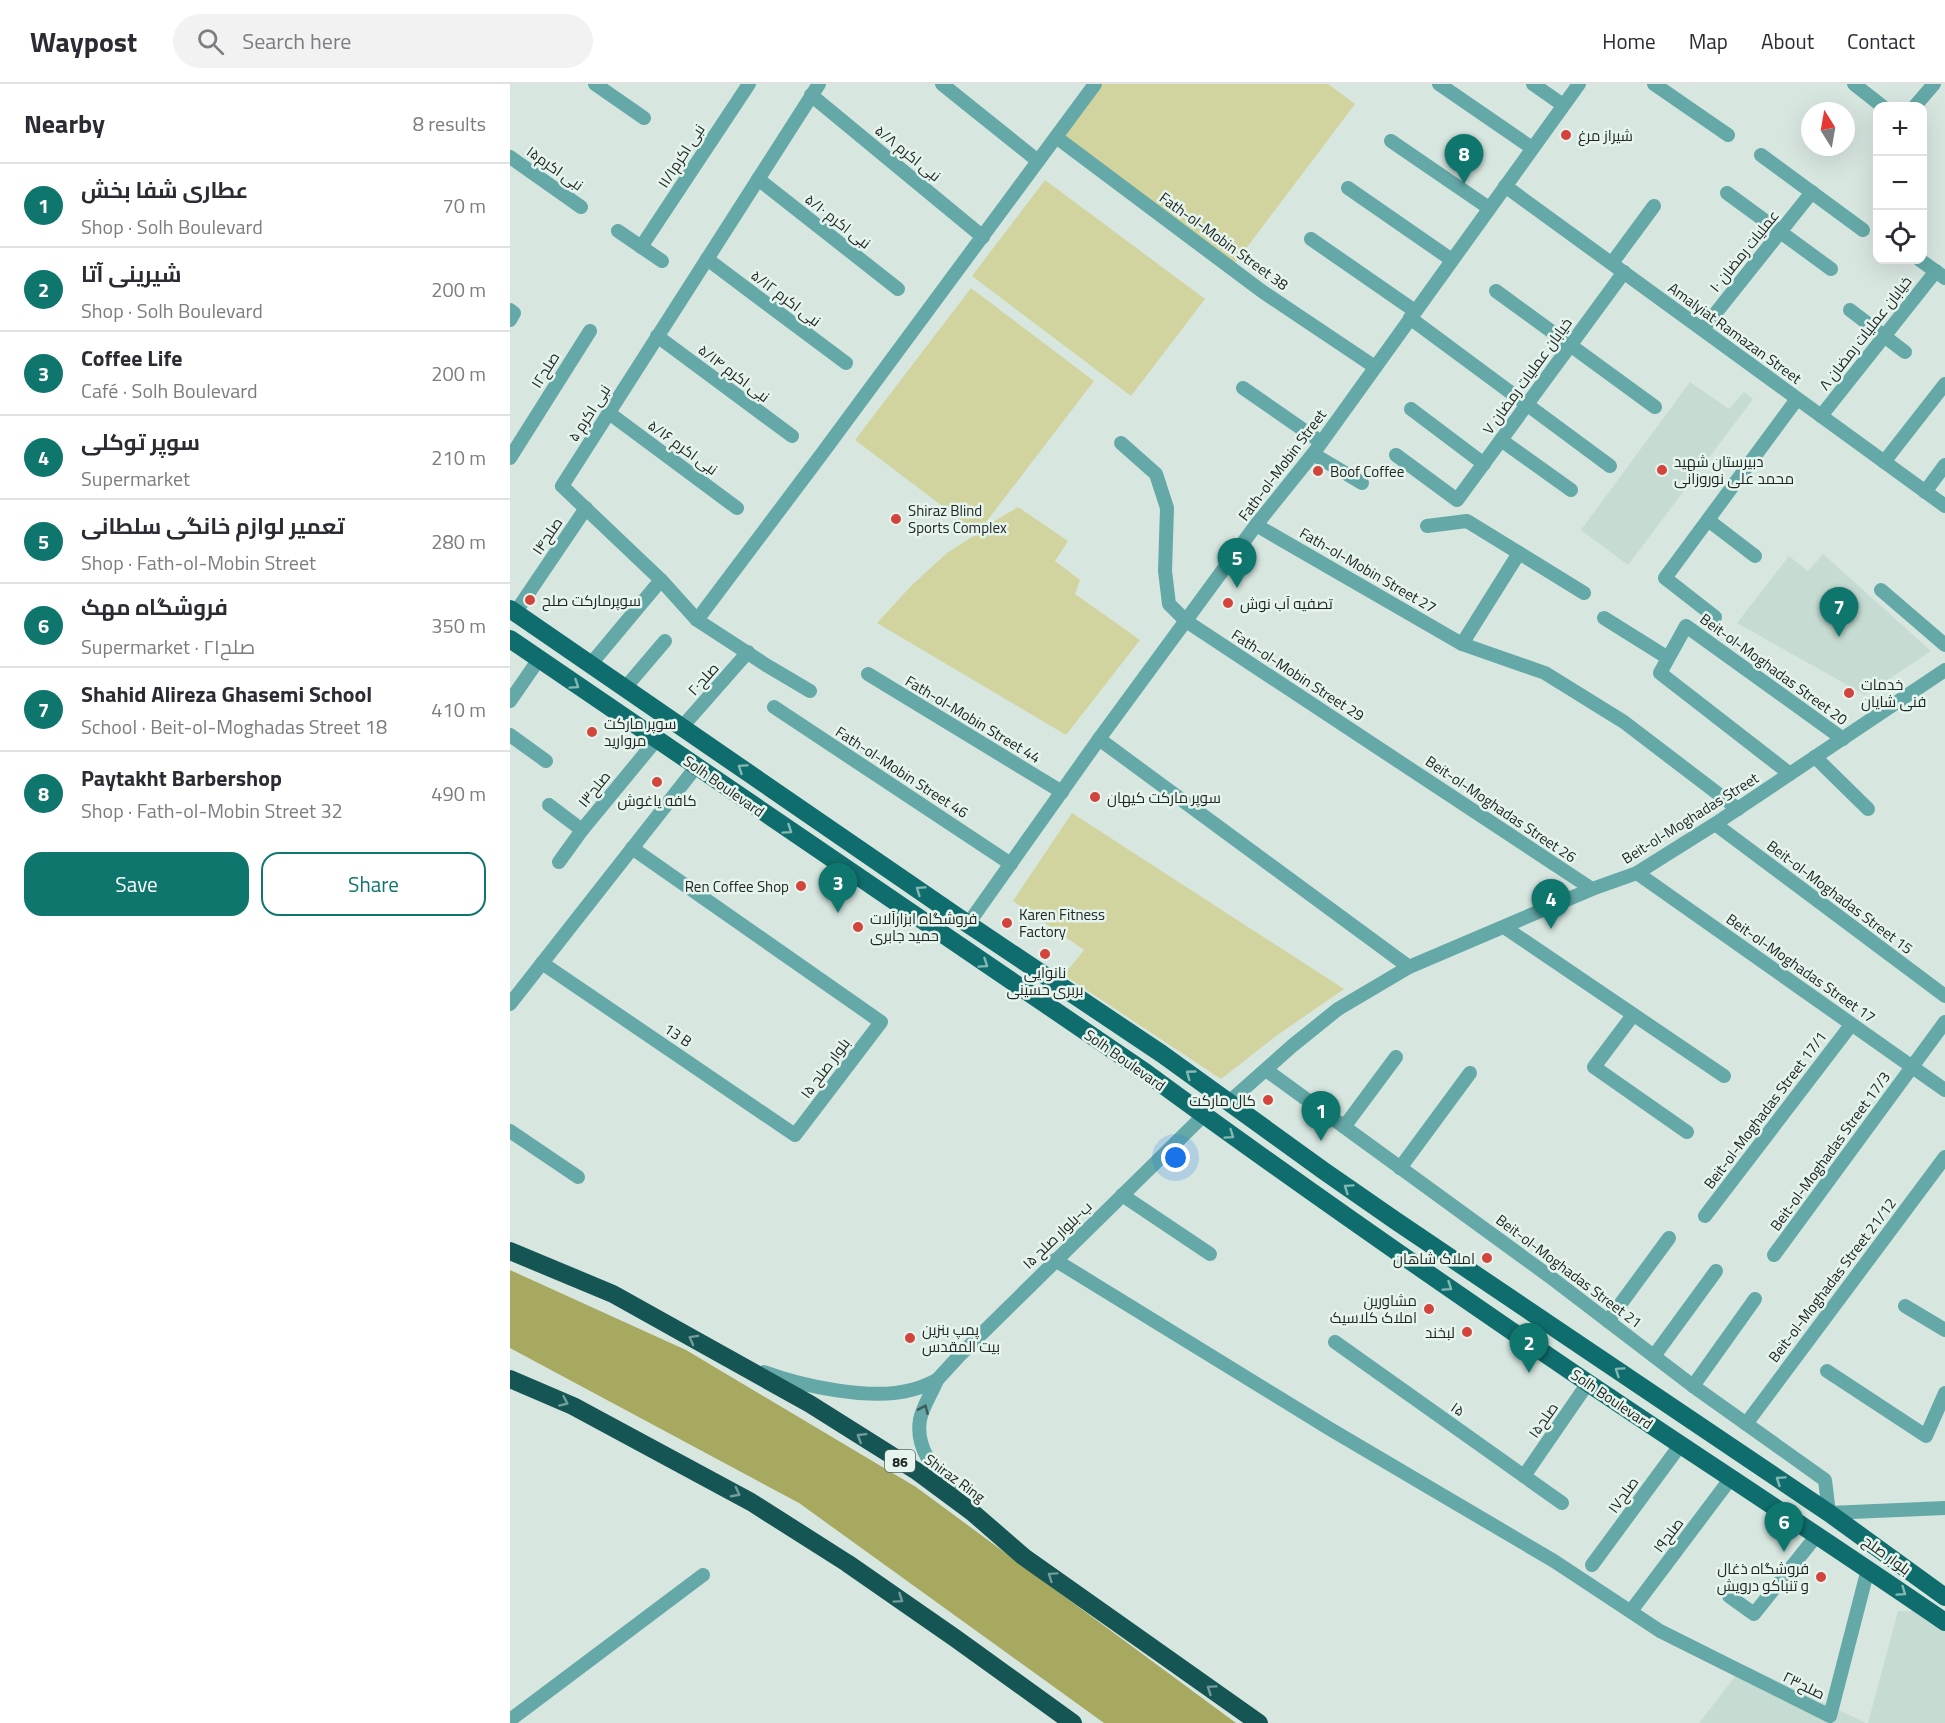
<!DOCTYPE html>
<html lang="en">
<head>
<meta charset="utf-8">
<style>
	:root { --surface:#fff; --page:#f2f2f3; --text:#2b2b33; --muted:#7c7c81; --line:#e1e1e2; --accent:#0f766e }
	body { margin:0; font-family:"Titillium Web",Cairo,sans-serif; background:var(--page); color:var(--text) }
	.controls { position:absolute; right:18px; top:18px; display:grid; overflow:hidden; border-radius:12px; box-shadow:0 6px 24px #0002 }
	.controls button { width:54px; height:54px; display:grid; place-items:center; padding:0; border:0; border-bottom:2px solid var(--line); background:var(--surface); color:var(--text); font:30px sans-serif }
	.compass { position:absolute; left:1291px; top:18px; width:54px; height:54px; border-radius:50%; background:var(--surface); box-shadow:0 6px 24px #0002; rotate:349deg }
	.you { position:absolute; left:666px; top:1074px; width:21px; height:21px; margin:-15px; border:4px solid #fff; border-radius:50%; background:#1a73e8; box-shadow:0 0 0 9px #1a73e833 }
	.badge { display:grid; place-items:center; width:39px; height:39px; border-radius:50%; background:var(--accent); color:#fff; font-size:20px; font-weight:700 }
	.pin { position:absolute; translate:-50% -50px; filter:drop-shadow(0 2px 3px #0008) }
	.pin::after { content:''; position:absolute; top:32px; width:21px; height:18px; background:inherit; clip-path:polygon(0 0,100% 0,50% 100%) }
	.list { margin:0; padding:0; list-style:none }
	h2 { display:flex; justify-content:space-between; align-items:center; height:78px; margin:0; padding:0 24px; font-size:26px }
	h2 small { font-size:20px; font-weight:400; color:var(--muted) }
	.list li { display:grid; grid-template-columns:39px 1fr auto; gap:18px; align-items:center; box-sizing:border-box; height:84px; padding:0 24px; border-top:2px solid var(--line) }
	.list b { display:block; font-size:22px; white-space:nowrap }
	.list p { margin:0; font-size:20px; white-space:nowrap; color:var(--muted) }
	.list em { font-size:20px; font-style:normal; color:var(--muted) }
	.actions { display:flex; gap:12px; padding:18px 24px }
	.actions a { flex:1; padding:14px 0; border:2px solid var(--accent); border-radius:18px; text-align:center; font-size:21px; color:var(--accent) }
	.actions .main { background:var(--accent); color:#fff }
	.icon { flex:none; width:33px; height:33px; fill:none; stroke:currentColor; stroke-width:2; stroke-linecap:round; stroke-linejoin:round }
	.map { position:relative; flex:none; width:1435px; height:1639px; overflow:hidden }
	header { display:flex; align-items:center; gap:36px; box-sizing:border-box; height:84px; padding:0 30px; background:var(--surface); border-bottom:2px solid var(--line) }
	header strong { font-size:28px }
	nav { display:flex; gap:33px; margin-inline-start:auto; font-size:21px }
	.search { width:420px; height:54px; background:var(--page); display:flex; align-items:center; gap:15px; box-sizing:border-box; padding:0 21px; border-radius:33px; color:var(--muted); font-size:22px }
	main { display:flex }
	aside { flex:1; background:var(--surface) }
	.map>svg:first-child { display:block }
	.built { fill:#c6dcd2 }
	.green { fill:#d1d49f }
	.forest { fill:#a6a95f }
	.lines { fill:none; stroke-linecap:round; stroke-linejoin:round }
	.minor { stroke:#64a9a7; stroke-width:14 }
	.major { stroke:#0f6e6d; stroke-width:18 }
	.highway { stroke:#155655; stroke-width:18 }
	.oneway { stroke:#85b8b3 }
	.oneway2 { stroke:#739d99 }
	.oneway3 { stroke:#3c5b59 }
	.poi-dot { fill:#d3453c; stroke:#e5f4ed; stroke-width:2 }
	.labels { text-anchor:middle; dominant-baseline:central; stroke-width:5; stroke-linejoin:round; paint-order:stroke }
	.shield { fill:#e5f4ed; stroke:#5c6461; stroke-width:1.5 }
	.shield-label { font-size:14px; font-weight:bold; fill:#222725 }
	.poi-label { font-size:15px; fill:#222725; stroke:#e5f4ed; text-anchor:start }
	.street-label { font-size:15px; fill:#222725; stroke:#e5f4ed }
</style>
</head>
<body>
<header>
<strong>Waypost</strong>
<div class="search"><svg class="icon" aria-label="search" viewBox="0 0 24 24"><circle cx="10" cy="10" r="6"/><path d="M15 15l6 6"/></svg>Search here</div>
<nav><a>Home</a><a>Map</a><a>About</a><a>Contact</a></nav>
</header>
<main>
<aside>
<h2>Nearby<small>8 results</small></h2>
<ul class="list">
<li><span class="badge">1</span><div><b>عطاری شفا بخش</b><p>Shop · Solh Boulevard</p></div><em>70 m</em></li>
<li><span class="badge">2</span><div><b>شیرینی آتا</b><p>Shop · Solh Boulevard</p></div><em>200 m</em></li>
<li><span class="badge">3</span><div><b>Coffee Life</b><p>Café · Solh Boulevard</p></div><em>200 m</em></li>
<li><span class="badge">4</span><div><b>سوپر توکلی</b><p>Supermarket</p></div><em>210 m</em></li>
<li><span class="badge">5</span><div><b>تعمیر لوازم خانگی سلطانی</b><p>Shop · Fath-ol-Mobin Street</p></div><em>280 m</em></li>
<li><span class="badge">6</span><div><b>فروشگاه مهک</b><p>Supermarket · صلح۲۱</p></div><em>350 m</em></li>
<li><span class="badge">7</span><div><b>Shahid Alireza Ghasemi School</b><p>School · Beit-ol-Moghadas Street 18</p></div><em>410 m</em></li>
<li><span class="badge">8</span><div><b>Paytakht Barbershop</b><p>Shop · Fath-ol-Mobin Street 32</p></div><em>490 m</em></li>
</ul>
<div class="actions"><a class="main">Save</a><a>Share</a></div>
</aside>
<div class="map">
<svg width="1435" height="1639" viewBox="0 0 1435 1639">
	<rect width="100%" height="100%" fill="#d8e6e0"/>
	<g class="built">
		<path d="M 1180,298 L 1219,325 L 1234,308 L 1243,315 L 1118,481 L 1071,446 Z"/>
		<path d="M 1313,470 L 1421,567 L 1355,611 L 1227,539 L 1279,472 L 1298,487 Z"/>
		<path d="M 1388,1527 L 1435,1527 L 1435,1639 L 1358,1639 Z"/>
		<path d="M 1234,1581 L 1356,1639 L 1189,1639 Z"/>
	</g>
	<g class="green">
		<path d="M 592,0 L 818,0 L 845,20 L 725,179 L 554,51 Z"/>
		<path d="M 535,96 L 695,215 L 621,312 L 462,192 Z"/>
		<path d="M 461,204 L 584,297 L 470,446 L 508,423 L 558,457 L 545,477 L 570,496 L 565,510 L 630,556 L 556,651 L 367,539 L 402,501 L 437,469 L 468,449 L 345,356 Z"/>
		<path d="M 562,729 L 834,905 L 766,952 L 711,995 L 554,891 L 574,866 L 503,817 Z"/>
	</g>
	<path class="forest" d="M 0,1186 L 176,1266 L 406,1403 L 726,1639 L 594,1639 L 289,1419 L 0,1264 Z"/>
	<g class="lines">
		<g class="minor">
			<path d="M 85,0 L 134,34"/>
			<path d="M 432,0 L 528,77"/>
			<path d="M 929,0 L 1022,64"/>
			<path d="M 1023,0 L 1053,21"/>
			<path d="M 1144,0 L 1218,51"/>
			<path d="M 1344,0 L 1372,22"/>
			<path d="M 301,11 L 473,153"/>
			<path d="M 1405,22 L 1424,0"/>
			<path d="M 546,53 L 753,208 L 865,283"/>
			<path d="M 881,57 L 979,124"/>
			<path d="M 1251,71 L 1353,146"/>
			<path d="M 0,73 L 71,123"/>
			<path d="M 248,95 L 388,205"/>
			<path d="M 995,102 L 1435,422"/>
			<path d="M 838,104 L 942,176"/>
			<path d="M 1217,109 L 1321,185"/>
			<path d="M 108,147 L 152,177"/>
			<path d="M 801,155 L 905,227"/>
			<path d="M 131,163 L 239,0"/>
			<path d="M 197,175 L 336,279"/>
			<path d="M 1410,176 L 1435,194"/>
			<path d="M 1102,179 L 1144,122"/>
			<path d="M 986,207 L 1145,323"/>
			<path d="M 0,226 L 4,229 L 0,236"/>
			<path d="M 1340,226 L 1395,268"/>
			<path d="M 900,234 L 1100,382"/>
			<path d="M 1193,245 L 1302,108"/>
			<path d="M 147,252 L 282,352"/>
			<path d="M 733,304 L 811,358"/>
			<path d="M 901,325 L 974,380"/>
			<path d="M 99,329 L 227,424"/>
			<path d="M 1311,332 L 1426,187"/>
			<path d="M 991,356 L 1061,406"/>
			<path d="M 611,359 L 646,390 L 657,424 L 655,487 L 659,520 L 676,537 L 1082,805"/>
			<path d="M 803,370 L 852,399"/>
			<path d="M 886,371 L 947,416 L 1114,188"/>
			<path d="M 0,374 L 80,247"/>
			<path d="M 1374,378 L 1435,300"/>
			<path d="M 1415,408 L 1435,381"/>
			<path d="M 1198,436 L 1245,472"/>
			<path d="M 746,441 L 952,560 L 1035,589 L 1114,638 L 1228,725"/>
			<path d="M 917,442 L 957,437 L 1074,509"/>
			<path d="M 1371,506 L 1435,561"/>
			<path d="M 5,529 L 76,424"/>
			<path d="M 1205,533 L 1155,494 L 1287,315"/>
			<path d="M 1094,534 L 1158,574"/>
			<path d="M 187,536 L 311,371 L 585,0"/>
			<path d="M 952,560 L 1009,469"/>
			<path d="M 80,581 L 151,496"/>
			<path d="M 358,590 L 552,708"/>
			<path d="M 115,604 L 155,557"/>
			<path d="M 300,607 L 256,581 L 187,536 L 151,496 L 52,402 L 309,0"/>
			<path d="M 0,617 L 29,575"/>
			<path d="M 264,623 L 501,780"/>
			<path d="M 172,643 L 238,568"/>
			<path d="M 0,651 L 36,677"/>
			<path d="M 589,655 L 899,883"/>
			<path d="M 1305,673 L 1358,725"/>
			<path d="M 1280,690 L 1150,589 L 1176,542 L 1333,655"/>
			<path d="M 39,721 L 72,746"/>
			<path d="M 1205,740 L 1435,912"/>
			<path d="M 49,778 L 72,746 L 147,655"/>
			<path d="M 1127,789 L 1435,1006"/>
			<path d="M 458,840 L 589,655 L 746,441 L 803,370 L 1069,0"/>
			<path d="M 994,843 L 1214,992"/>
			<path d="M 32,879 L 285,1051 L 371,938 L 122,764"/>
			<path d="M 0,920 L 186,683"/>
			<path d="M 1123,931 L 1084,983 L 1177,1048"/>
			<path d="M 756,986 L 1039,1192 L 1183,1302 L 1315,1396 L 1319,1429 L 1435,1424"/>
			<path d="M 719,1018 L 782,962 L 828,925 L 899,883 L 1082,805 L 1127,789 L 1205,740 L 1435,586"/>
			<path d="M 834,1043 L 886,973"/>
			<path d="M 0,1047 L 68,1093"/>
			<path d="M 890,1084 L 960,989"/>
			<path d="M 612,1111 L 700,1170"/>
			<path d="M 1195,1132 L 1341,941"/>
			<path d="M 1264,1171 L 1435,938"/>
			<path d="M 545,1176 L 820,1345 L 1044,1477 L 1150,1547 L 1320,1632 L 1358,1485"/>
			<path d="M 1395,1222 L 1435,1246"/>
			<path d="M 1098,1237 L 1159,1154"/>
			<path d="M 825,1258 L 1052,1419"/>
			<path d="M 1144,1272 L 1206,1187"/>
			<path d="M 1317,1287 L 1416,1352 L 1435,1309"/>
			<path d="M 254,1288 C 292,1302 361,1317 401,1306 C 410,1304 419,1300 427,1296 C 422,1309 412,1323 410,1336 C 405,1364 425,1387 442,1407"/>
			<path d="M 427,1296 L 449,1272 L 693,1032"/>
			<path d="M 1183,1302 L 1245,1215"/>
			<path d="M 1236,1340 L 1435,1073"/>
			<path d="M 1014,1392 L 1078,1299"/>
			<path d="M 1082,1481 L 1171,1360"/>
			<path d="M 1219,1512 L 1244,1530 L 1307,1451"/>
			<path d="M 1121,1527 L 1221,1394"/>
			<path d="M 0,1636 L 193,1491"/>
		</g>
		<g class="major">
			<path d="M 0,525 L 458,840 L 652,970 L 814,1087 L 886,1137 L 1319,1429 L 1435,1513"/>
			<path d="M 0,555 L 635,988 C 781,1095 929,1198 1078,1299 C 1197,1379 1317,1457 1435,1538"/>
		</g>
		<g class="highway">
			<path d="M 0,1167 L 103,1210 L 300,1320 L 408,1388 L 462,1428 L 514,1473 L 749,1639"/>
			<path d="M 0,1295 L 63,1322 L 241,1418 L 337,1479 L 445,1554 L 563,1639"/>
		</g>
	</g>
	<defs><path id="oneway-chevron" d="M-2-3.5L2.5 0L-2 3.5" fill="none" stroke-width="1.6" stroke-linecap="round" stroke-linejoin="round" transform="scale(1.5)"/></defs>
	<g class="oneway">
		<use href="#oneway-chevron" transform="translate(65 601) rotate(34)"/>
		<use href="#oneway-chevron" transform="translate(232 684) rotate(-146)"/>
		<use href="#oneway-chevron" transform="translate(278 746) rotate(34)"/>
		<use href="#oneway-chevron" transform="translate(410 806) rotate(-145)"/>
		<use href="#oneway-chevron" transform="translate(474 880) rotate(34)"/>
		<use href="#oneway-chevron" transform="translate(680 990) rotate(-144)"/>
		<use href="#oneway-chevron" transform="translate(720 1051) rotate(35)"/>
		<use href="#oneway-chevron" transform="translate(838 1104) rotate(-145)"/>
		<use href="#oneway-chevron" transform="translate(938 1203) rotate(34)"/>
		<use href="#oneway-chevron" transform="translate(1109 1287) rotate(-146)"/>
		<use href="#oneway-chevron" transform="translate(1270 1396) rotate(-146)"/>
		<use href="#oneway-chevron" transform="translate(1392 1508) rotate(35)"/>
	</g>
	<g class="oneway2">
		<use href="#oneway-chevron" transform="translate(183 1255) rotate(-151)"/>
		<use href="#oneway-chevron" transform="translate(54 1318) rotate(24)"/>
		<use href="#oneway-chevron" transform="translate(351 1353) rotate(-148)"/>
		<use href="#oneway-chevron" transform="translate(226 1409) rotate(28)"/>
		<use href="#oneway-chevron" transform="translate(542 1492) rotate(-145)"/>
		<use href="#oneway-chevron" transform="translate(389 1515) rotate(34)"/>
		<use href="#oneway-chevron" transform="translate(701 1605) rotate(-145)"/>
	</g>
	<use class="oneway3" href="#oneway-chevron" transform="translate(414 1325) rotate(-66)"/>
	<g class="poi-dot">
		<circle cx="1056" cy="51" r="6"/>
		<circle cx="1152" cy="386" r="6"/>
		<circle cx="808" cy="387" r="6"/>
		<circle cx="386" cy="435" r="6"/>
		<circle cx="20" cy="516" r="6"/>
		<circle cx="718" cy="519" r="6"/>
		<circle cx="1339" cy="609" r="6"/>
		<circle cx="82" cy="648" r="6"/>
		<circle cx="147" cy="698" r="6"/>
		<circle cx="585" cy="713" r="6"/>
		<circle cx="291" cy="802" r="6"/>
		<circle cx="497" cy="839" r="6"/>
		<circle cx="348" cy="843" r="6"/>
		<circle cx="535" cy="870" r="6"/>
		<circle cx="758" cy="1016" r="6"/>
		<circle cx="977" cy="1174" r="6"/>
		<circle cx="919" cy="1225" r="6"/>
		<circle cx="957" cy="1248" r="6"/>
		<circle cx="400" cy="1254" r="6"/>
		<circle cx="1311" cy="1493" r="6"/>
	</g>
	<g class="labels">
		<rect class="shield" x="375" y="1366" width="30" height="22" rx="4.5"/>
		<g class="shield-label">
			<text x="390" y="1377">86</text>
		</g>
		<g class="poi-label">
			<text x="1068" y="51">شیراز مرغ</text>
			<text x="1164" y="377">دبیرستان شهید<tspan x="1164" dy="17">محمد علی نوروزانی</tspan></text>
			<text x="820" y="387">Boof Coffee</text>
			<text x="398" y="426">Shiraz Blind<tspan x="398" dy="17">Sports Complex</tspan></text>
			<text x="32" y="516">سوپرمارکت صلح</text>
			<text x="730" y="519">تصفیه آب نوش</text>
			<text x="1351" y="600">خدمات<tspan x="1351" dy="17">فنی شایان</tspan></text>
			<text x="94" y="639">سوپر مارکت<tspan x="94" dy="17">مروارید</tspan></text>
			<text x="597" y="713">سوپر مارکت کیهان</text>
			<text x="147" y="716" text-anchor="middle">کافه یاغوش</text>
			<text x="279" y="802" text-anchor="end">Ren Coffee Shop</text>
			<text x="509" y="830">Karen Fitness<tspan x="509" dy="17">Factory</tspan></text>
			<text x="360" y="834">فروشگاه ابزارآلات<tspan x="360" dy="17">حمید جابری</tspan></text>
			<text x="535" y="888" text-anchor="middle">نانوایی<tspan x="535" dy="17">بربری حسینی</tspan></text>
			<text x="746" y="1016" text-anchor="end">کال مارکت</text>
			<text x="965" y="1174" text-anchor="end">املاک شاهان</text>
			<text x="907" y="1216" text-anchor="end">مشاورین<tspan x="907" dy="17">املاک کلاسیک</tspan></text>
			<text x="412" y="1245">پمپ بنزین<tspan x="412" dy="17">بیت المقدس</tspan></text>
			<text x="945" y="1248" text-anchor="end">لبخند</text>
			<text x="1299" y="1484" text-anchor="end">فروشگاه ذغال<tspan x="1299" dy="17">و تنباکو درویش</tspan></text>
		</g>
		<g class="street-label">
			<text transform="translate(398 69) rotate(39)">نبی اکرم ۵/۸</text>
			<text transform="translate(171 72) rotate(-57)">نبی اکرم۱۱/۱</text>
			<text transform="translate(45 84) rotate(35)">نبی اکرم۱۵</text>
			<text transform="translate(328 137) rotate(38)">نبی اکرم ۵/۱۰</text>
			<text transform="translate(714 157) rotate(36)">Fath-ol-Mobin Street 38</text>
			<text transform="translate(1234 167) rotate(-51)">عملیات رمضان ۱۰</text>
			<text transform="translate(276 214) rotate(37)">نبی اکرم ۵/۱۲</text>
			<text transform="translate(1225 249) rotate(36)">Amalyiat Ramazan Street</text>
			<text transform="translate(1355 249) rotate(-52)">خیابان عملیات رمضان ۸</text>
			<text transform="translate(35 286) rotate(-58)">صلح۱۲</text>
			<text transform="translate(224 289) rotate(37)">نبی اکرم ۵/۱۴</text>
			<text transform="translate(1017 292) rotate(-54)">خیابان عملیات رمضان ۷</text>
			<text transform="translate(79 329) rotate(-57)">نبی اکرم ۵</text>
			<text transform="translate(173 363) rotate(36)">نبی اکرم ۵/۱۶</text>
			<text transform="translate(772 381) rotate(-53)">Fath-ol-Mobin Street</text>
			<text transform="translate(37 452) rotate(-56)">صلح۱۴</text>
			<text transform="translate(858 486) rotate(30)">Fath-ol-Mobin Street 27</text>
			<text transform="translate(1264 585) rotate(36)">Beit-ol-Moghadas Street 20</text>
			<text transform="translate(788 591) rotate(33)">Fath-ol-Mobin Street 29</text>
			<text transform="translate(193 595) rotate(-48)">صلح۲۰</text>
			<text transform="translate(463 635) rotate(31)">Fath-ol-Mobin Street 44</text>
			<text transform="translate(392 688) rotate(33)">Fath-ol-Mobin Street 46</text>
			<text transform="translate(214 702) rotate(35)">Solh Boulevard</text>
			<text transform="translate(84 705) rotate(-51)">صلح۱۳</text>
			<text transform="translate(991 725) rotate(34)">Beit-ol-Moghadas Street 26</text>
			<text transform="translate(1180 734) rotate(-32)">Beit-ol-Moghadas Street</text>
			<text transform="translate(1330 813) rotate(37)">Beit-ol-Moghadas Street 15</text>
			<text transform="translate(1291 884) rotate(35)">Beit-ol-Moghadas Street 17</text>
			<text transform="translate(168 951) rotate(34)">13 B</text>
			<text transform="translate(615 976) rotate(35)">Solh Boulevard</text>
			<text transform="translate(315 984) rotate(-53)">بلوار صلح ۱۵</text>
			<text transform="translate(1255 1026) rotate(-53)">Beit-ol-Moghadas Street 17/1</text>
			<text transform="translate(1320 1067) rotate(-54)">Beit-ol-Moghadas Street 17/3</text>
			<text transform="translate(547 1151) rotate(-44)">۱۵ ب-بلوار صلح</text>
			<text transform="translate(1059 1187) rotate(37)">Beit-ol-Moghadas Street 21</text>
			<text transform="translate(1322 1196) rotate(-53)">Beit-ol-Moghadas Street 21/12</text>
			<text transform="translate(1102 1315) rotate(34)">Solh Boulevard</text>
			<text transform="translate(948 1325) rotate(35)">۱۵</text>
			<text transform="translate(1033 1336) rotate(-55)">صلح۱۵</text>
			<text transform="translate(445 1394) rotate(36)">Shiraz Ring</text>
			<text transform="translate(1113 1411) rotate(-54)">صلح۱۷</text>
			<text transform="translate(1158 1451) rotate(-53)">صلح۱۹</text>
			<text transform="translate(1377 1471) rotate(36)">بلوار صلح</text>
			<text transform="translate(1294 1601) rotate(26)">صلح۲۳</text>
		</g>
	</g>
</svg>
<div class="controls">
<button>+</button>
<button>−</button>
<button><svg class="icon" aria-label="locate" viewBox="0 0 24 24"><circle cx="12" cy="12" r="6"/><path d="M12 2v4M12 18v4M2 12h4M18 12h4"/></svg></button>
</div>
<svg class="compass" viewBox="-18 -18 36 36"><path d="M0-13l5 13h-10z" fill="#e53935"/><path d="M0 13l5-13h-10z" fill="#7c7c81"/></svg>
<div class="you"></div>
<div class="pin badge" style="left:811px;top:1057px">1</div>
<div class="pin badge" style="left:1019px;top:1289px">2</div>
<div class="pin badge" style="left:328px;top:829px">3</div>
<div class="pin badge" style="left:1041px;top:845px">4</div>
<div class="pin badge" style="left:727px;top:504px">5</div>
<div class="pin badge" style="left:1274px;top:1468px">6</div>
<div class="pin badge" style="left:1329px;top:553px">7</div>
<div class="pin badge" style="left:954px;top:100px">8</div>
</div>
</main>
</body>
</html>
